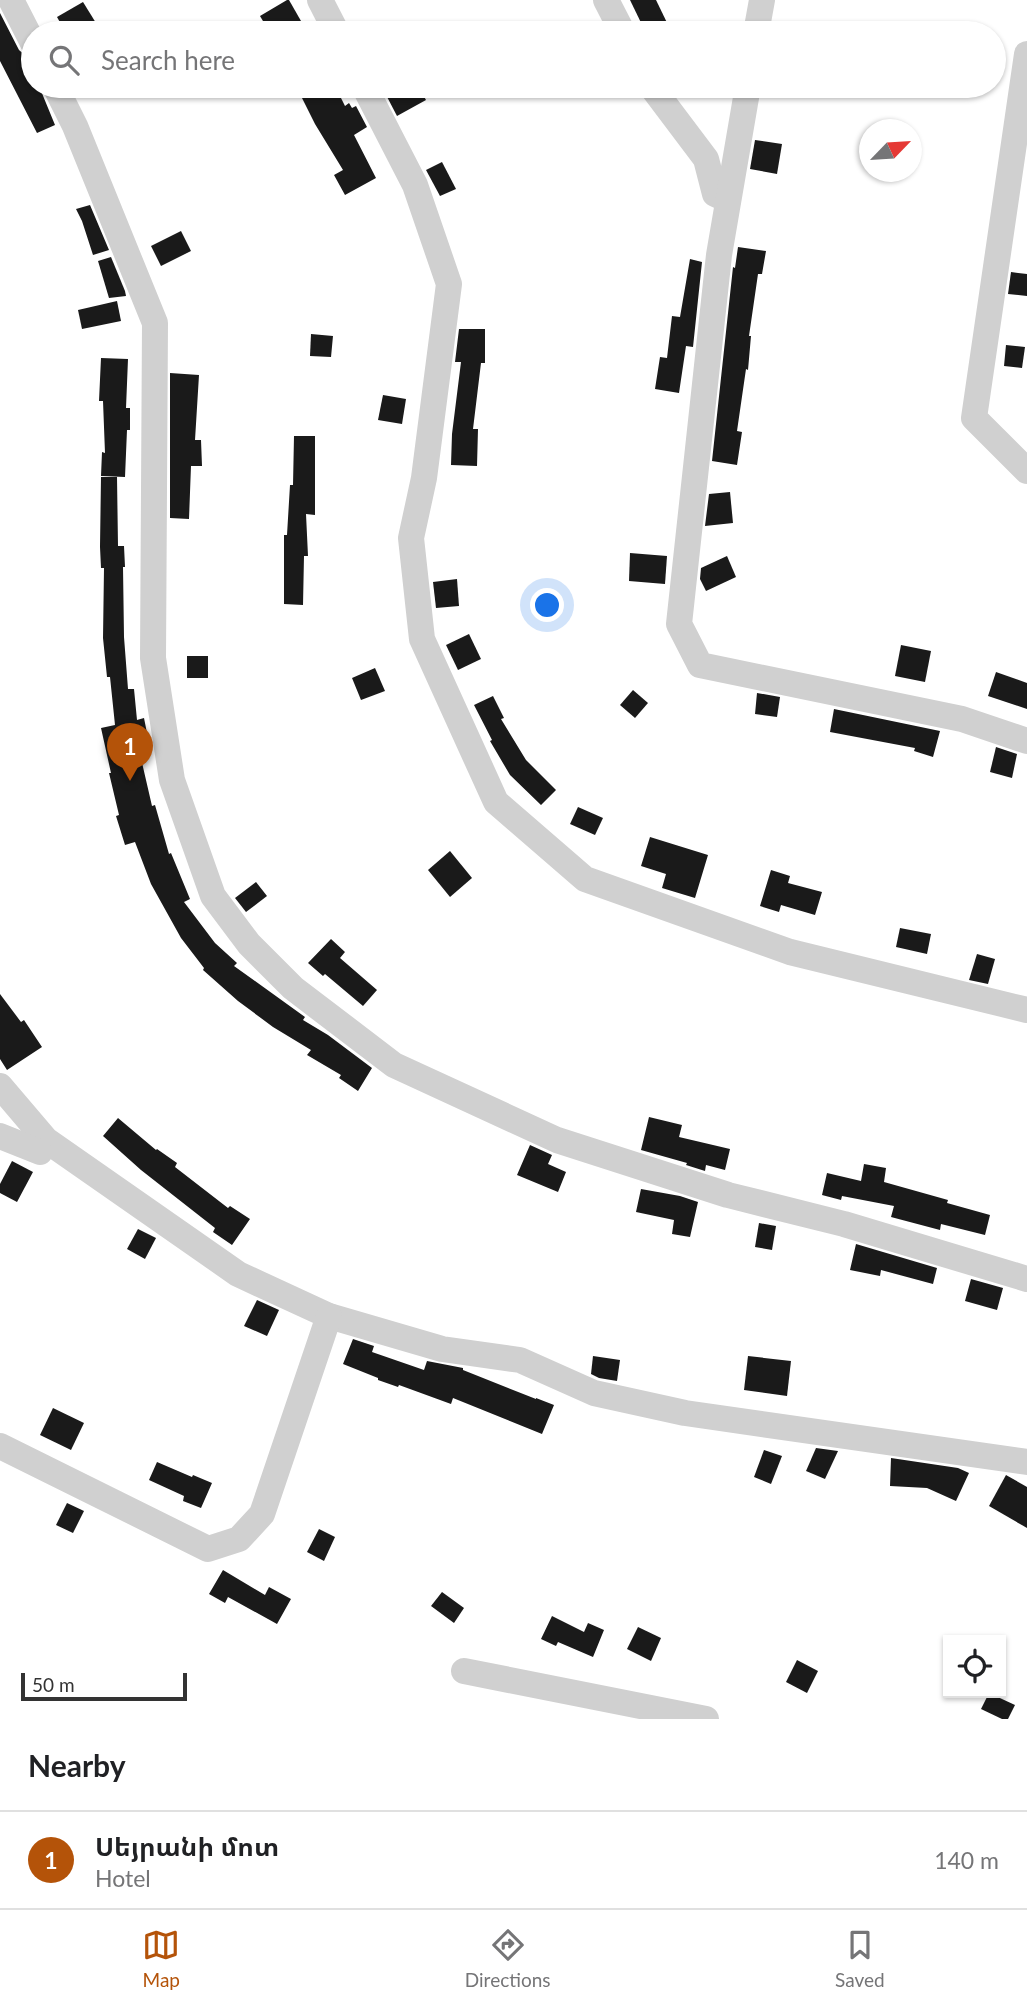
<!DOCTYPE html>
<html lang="en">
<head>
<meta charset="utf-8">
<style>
	:root { --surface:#fff; --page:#f2f2f2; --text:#202124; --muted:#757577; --line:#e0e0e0; --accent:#b45309 }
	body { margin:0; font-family:Lato,"Noto Sans Armenian",sans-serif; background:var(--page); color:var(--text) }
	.controls { position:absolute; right:21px; bottom:21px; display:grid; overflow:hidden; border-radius:0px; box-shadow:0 2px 5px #0004 }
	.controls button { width:63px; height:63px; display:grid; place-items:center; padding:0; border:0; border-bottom:2px solid var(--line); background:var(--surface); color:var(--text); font:35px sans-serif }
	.compass { position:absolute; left:859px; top:119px; width:63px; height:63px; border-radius:50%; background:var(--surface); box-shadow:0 2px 5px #0004; rotate:65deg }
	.scale { position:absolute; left:21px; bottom:18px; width:166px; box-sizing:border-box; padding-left:7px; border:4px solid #333; border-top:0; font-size:19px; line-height:24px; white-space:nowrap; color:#333; -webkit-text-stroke:5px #fff; paint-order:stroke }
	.you { position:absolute; left:548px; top:606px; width:24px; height:24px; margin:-18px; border:5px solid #fff; border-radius:50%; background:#1a73e8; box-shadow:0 0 0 10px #1a73e833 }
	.badge { display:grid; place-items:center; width:46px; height:46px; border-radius:50%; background:var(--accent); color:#fff; font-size:23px; font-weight:700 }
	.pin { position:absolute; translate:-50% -58px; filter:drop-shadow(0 2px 4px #0008) }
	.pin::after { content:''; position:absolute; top:37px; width:24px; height:21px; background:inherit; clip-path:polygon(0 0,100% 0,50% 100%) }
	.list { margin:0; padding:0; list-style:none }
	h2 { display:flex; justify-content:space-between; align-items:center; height:91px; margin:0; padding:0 28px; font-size:30px }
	h2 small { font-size:23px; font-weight:400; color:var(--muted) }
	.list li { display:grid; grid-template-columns:46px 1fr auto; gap:21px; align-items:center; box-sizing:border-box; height:98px; padding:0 28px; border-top:2px solid var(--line) }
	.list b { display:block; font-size:26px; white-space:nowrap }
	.list p { margin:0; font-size:23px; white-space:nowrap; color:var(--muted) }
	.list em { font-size:23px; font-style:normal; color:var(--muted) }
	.icon { flex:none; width:38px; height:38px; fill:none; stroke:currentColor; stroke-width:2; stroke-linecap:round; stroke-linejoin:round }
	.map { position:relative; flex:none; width:1027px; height:1719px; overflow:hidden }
	.search { position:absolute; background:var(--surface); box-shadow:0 2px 5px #0004; left:21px; right:21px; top:21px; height:77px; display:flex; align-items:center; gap:18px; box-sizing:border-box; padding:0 24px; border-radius:38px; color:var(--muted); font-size:26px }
	.sheet { height:189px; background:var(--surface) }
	nav { display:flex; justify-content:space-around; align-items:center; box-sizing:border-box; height:98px; border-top:2px solid var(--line); background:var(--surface); font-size:19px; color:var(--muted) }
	nav a { display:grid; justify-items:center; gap:4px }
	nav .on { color:var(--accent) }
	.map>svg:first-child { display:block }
	.building { fill:#1a1a1a }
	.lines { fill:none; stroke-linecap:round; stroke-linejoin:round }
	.minor { stroke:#d0d0d0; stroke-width:26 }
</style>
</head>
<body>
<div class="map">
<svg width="1027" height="1719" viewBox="0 0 1027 1719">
	<rect width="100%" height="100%" fill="#fff"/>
	<g class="building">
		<path d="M 287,0 L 289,0 L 301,21 L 281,33 L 270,33 L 260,16 Z"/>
		<path d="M 630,0 L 656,0 L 672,33 L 646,33 Z"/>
		<path d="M 83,2 L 96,23 L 78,33 L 66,33 L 57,17 Z"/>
		<path d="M 0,13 L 19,50 L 27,57 L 25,58 L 33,75 L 33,86 L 39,86 L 55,125 L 37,133 L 0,61 Z"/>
		<path d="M 296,86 L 335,86 L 345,106 L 349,103 L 352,108 L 356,106 L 367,127 L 354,135 L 376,178 L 345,195 L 334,175 L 343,170 L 315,124 Z"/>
		<path d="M 393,86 L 418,86 L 426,100 L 397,116 L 384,91 Z"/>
		<path d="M 755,140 L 782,144 L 777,174 L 750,169 Z"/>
		<path d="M 442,162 L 456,189 L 440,196 L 426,170 Z"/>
		<path d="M 90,205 L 109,250 L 93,255 L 82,221 L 76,209 Z"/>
		<path d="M 181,231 L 191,251 L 161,266 L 151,246 Z"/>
		<path d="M 738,247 L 766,251 L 762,274 L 758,274 L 749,336 L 751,336 L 748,370 L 746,369 L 737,431 L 742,432 L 737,465 L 712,461 L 733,267 L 735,268 Z"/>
		<path d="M 111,257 L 125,291 L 126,296 L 109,298 L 98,261 Z"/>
		<path d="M 690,259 L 702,262 L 693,347 L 686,346 L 679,393 L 655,389 L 660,357 L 667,358 L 672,316 L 680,317 Z"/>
		<path d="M 1011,272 L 1027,274 L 1027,296 L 1008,294 Z"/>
		<path d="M 117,301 L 121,321 L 82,329 L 78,310 Z"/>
		<path d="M 459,329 L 485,329 L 485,363 L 481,363 L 473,429 L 478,429 L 477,466 L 451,465 L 452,434 L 461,362 L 455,362 Z"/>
		<path d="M 311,334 L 333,336 L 331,357 L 310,356 Z"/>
		<path d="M 1006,345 L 1025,347 L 1022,368 L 1004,366 Z"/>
		<path d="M 101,358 L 128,359 L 126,408 L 130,408 L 130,430 L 127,430 L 125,477 L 101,476 L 102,452 L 105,453 L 103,401 L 99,401 Z"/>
		<path d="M 170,373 L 199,375 L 195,440 L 201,440 L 202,466 L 191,466 L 189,519 L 170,518 Z"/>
		<path d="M 383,395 L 406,399 L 402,424 L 378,420 Z"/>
		<path d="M 294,436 L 315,436 L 315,515 L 306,514 L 308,556 L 304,556 L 303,605 L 284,604 L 284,535 L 287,535 L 290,485 L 293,485 Z"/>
		<path d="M 101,477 L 117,477 L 118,546 L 124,546 L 125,567 L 123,567 L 124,637 L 128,689 L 134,689 L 137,720 L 144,718 L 148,738 L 137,741 L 152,806 L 155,805 L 169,854 L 171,853 L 190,899 L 184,902 L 215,943 L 237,963 L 234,966 L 305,1017 L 303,1020 L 328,1035 L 372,1068 L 358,1091 L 339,1078 L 341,1075 L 307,1055 L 311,1050 L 273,1027 L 238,1001 L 203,970 L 204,968 L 181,938 L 151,884 L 135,842 L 125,845 L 116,816 L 119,815 L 109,773 L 111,773 L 101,728 L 115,725 L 110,677 L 107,677 L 103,638 L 104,568 L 101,568 L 100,547 Z"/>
		<path d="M 730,492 L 733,523 L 705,526 L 709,494 Z"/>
		<path d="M 630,553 L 667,556 L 665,584 L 629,581 Z"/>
		<path d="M 727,556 L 736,577 L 706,591 L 700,579 L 701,568 Z"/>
		<path d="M 457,579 L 459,606 L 436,608 L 433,582 Z"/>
		<path d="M 469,634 L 481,659 L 458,670 L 446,645 Z"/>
		<path d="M 901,645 L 931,651 L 925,682 L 895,676 Z"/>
		<rect x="187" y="656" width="21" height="22"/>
		<path d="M 375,668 L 385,691 L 361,700 L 352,678 Z"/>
		<path d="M 996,672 L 1027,683 L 1027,709 L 988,696 Z"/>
		<path d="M 633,690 L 648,703 L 635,718 L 620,705 Z"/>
		<path d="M 757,693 L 780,697 L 777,717 L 755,714 Z"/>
		<path d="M 493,696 L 504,718 L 501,719 L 526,760 L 556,790 L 541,805 L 510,775 L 490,741 L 492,740 L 474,705 Z"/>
		<path d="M 834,709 L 940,731 L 933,757 L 914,751 L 915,748 L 830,732 Z"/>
		<path d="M 996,747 L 1017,754 L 1012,778 L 990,772 Z"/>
		<path d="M 578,807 L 603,818 L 595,835 L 570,824 Z"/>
		<path d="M 650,837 L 708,855 L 695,898 L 662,888 L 666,874 L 641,866 Z"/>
		<path d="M 450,851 L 472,878 L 450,897 L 428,870 Z"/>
		<path d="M 771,870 L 790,876 L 788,883 L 822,892 L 815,915 L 781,905 L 779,912 L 760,906 Z"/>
		<path d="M 256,882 L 267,896 L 246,912 L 235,898 Z"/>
		<path d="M 900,928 L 931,934 L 927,954 L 896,947 Z"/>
		<path d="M 331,939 L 345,952 L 340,958 L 377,990 L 363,1006 L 325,974 L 323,976 L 308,963 Z"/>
		<path d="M 977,954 L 995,959 L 988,984 L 969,980 Z"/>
		<path d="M 0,994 L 21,1022 L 24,1020 L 42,1047 L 7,1070 L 0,1059 Z"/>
		<path d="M 649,1117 L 682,1125 L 679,1137 L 730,1149 L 725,1170 L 706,1165 L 705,1171 L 686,1165 L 687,1163 L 641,1150 Z"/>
		<path d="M 118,1118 L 156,1150 L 157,1149 L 177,1163 L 175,1167 L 228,1208 L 230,1206 L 250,1219 L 232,1245 L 213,1232 L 215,1228 L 141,1170 L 103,1136 Z"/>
		<path d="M 530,1145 L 552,1155 L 548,1164 L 566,1172 L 558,1192 L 517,1175 Z"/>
		<path d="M 12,1161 L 33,1172 L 17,1202 L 0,1193 L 0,1184 Z"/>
		<path d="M 864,1164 L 886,1168 L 884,1182 L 948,1200 L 947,1203 L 990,1215 L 985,1235 L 941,1224 L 940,1230 L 891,1217 L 894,1206 L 842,1196 L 841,1200 L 822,1195 L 827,1173 L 861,1181 Z"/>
		<path d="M 641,1189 L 680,1196 L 698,1202 L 690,1237 L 672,1234 L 674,1220 L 636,1212 Z"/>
		<path d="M 759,1223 L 776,1226 L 772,1250 L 755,1247 Z"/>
		<path d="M 138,1229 L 156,1238 L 145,1259 L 127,1249 Z"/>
		<path d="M 856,1244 L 937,1268 L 933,1284 L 881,1270 L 880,1276 L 850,1270 Z"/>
		<path d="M 971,1279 L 1003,1288 L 997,1310 L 965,1301 Z"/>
		<path d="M 257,1300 L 279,1310 L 267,1336 L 244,1326 Z"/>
		<path d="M 353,1339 L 374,1346 L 372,1352 L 424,1370 L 427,1361 L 463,1368 L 463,1370 L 536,1399 L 536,1398 L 554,1405 L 542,1434 L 453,1398 L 451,1404 L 399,1385 L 398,1387 L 378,1380 L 378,1378 L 343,1364 Z"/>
		<path d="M 593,1356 L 620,1360 L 617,1381 L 599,1378 L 591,1374 Z"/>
		<path d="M 748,1356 L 791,1361 L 787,1396 L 744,1390 Z"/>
		<path d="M 53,1408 L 84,1423 L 71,1450 L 40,1435 Z"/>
		<path d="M 816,1448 L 838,1451 L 825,1479 L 806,1471 Z"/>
		<path d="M 764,1450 L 782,1456 L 771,1484 L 754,1477 Z"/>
		<path d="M 891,1458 L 958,1468 L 969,1473 L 956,1501 L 927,1488 L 890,1486 Z"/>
		<path d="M 157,1462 L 192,1477 L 193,1475 L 212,1483 L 201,1508 L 183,1501 L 184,1496 L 149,1480 Z"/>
		<path d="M 1006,1475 L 1027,1487 L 1027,1528 L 989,1506 Z"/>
		<path d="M 67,1503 L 84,1511 L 73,1533 L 56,1525 Z"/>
		<path d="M 319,1529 L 335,1537 L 324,1561 L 307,1552 Z"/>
		<path d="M 223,1570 L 265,1595 L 269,1587 L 291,1599 L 277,1624 L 228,1597 L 225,1603 L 209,1594 Z"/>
		<path d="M 442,1592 L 464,1608 L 454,1623 L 431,1606 Z"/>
		<path d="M 552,1616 L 584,1632 L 588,1623 L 604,1630 L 593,1657 L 558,1642 L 556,1646 L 541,1639 Z"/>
		<path d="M 638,1627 L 661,1638 L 651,1661 L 627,1649 Z"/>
		<path d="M 797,1660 L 818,1671 L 807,1693 L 786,1682 Z"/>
		<path d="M 989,1693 L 1015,1705 L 1008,1719 L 1002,1719 L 981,1709 Z"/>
	</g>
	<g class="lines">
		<g class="minor">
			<path d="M 11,0 L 33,43"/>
			<path d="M 320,0 L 337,33"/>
			<path d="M 606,0 L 623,33"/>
			<path d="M 756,33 L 762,0"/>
			<path d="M 1027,54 L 974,418 L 1027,471"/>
			<path d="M 55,86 L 75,126 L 155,323 L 153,658 L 172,780 L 213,896 L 249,944 L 293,988 L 394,1065 L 557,1140 L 728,1195 L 844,1224 L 1027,1279"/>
			<path d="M 364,86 L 415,185 L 449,284 L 424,478 L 411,538 L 422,639 L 496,802 L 585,879 L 790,952 L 1027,1010"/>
			<path d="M 651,86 L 706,159 L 715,194 L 728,200"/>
			<path d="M 748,86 L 719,255 L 679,624 L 700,665 L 962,719 L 1027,741"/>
			<path d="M 0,1086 L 46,1140 L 238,1274 L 329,1316 L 442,1349 L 520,1360 L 594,1393 L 685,1413 L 1027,1462"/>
			<path d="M 0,1136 L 40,1152"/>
			<path d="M 0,1446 L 208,1549 L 239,1539 L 262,1514 L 329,1316"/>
			<path d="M 464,1671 L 706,1719"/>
		</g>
	</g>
</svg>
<div class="controls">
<button><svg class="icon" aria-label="locate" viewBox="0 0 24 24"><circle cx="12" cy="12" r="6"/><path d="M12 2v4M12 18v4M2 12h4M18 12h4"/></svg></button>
</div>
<svg class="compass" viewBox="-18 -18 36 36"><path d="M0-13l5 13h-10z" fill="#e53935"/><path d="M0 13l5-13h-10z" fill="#757577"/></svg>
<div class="scale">50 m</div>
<div class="you"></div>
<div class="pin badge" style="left:130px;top:781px">1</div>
<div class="search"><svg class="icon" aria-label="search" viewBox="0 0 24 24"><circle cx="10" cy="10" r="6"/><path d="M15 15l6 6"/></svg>Search here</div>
</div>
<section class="sheet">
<h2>Nearby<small></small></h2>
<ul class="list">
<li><span class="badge">1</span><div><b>Սեյրանի մոտ</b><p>Hotel</p></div><em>140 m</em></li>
</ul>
</section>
<nav>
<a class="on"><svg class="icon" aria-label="map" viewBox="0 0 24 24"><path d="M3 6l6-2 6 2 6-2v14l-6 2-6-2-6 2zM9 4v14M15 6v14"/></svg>Map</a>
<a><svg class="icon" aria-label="directions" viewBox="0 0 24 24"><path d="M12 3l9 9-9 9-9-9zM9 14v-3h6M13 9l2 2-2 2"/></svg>Directions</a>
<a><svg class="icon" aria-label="saved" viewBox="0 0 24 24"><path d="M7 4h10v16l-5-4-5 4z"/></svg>Saved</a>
</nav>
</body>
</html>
